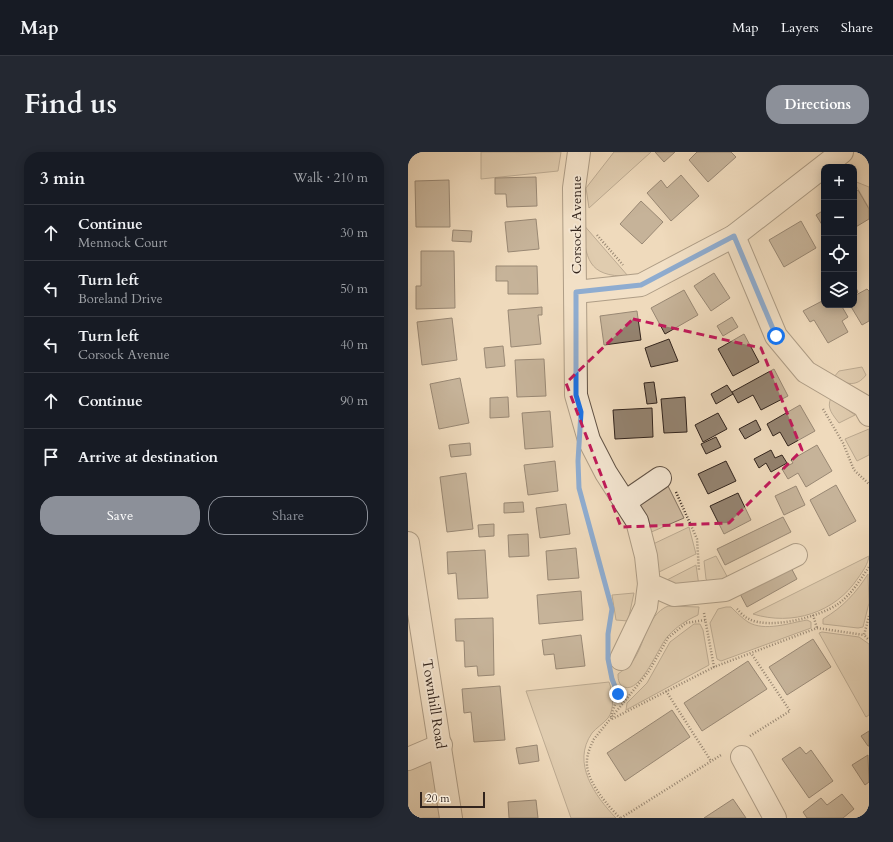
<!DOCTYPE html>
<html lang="en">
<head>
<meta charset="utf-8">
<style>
	:root { --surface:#171b24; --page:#242831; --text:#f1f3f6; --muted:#9ea1a6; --line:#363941; --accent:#8c9099 }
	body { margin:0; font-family:Cardo,serif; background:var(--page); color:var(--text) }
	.controls { position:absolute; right:12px; top:12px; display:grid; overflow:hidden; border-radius:8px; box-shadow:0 2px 10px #0003 }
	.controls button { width:36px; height:36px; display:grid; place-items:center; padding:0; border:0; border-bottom:1px solid var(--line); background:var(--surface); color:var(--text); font:20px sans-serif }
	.scale { position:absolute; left:12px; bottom:10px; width:65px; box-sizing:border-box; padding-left:4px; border:2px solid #32241d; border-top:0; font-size:11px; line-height:14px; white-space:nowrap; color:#32241d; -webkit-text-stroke:3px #f5e7d3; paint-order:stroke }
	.stop { position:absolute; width:12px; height:12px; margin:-9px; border:3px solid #1a73e8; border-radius:50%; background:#fff }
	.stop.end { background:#1a73e8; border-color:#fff; box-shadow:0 1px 4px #0008 }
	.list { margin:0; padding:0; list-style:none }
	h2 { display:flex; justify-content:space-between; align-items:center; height:52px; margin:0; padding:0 16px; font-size:17px }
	h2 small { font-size:13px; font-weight:400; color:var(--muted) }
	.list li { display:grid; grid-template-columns:26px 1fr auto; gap:12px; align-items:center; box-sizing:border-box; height:56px; padding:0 16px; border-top:1px solid var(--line) }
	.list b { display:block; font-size:15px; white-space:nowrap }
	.list p { margin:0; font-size:13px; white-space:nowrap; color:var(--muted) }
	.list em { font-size:13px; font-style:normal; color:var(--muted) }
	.actions { display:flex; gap:8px; padding:12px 16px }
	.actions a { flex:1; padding:9px 0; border:1px solid var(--accent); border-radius:16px; text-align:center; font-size:14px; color:var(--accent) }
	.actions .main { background:var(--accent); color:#fff }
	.icon { flex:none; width:22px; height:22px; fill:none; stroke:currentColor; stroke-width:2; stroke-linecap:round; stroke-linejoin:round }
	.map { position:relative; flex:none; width:461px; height:666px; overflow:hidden; border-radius:16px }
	header { display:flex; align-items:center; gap:24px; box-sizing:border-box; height:56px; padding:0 20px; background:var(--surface); border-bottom:1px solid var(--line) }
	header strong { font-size:19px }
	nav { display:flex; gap:22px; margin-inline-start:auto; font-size:14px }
	.intro { display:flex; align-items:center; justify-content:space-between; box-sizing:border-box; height:96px; padding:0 24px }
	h1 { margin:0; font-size:28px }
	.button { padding:10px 18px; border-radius:16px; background:var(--accent); color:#fff; font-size:14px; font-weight:700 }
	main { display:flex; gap:24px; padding:0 24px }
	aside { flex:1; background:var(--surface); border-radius:16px; box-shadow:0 2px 10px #0003 }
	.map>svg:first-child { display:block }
	.green { fill:#cfbba1; stroke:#80705f }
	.building { fill:#948370; stroke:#32241d }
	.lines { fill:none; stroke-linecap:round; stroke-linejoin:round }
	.street-casing { stroke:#615245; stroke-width:24 }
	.path { stroke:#32241d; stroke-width:2.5; stroke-dasharray:1 2; stroke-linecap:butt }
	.street { stroke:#f5e7d3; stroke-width:22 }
	.route { stroke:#1a73e8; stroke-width:5 }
	.marked { fill:none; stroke:#c2185b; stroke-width:3; stroke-dasharray:8 5; stroke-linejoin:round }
	.labels { text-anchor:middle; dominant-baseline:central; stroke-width:4; stroke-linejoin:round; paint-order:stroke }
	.street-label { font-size:14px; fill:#32241d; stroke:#f5e7d3 }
</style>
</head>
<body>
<header>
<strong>Map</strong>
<nav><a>Map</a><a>Layers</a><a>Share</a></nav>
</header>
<div class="intro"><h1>Find us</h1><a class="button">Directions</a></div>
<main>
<aside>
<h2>3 min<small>Walk · 210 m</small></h2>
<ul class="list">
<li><svg class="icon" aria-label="ahead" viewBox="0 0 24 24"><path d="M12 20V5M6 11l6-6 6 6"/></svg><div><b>Continue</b><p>Mennock Court</p></div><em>30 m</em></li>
<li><svg class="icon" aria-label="left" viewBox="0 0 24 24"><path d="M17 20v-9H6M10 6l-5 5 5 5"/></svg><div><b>Turn left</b><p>Boreland Drive</p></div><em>50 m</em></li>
<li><svg class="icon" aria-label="left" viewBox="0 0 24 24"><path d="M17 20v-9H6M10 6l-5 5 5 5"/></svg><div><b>Turn left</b><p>Corsock Avenue</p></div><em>40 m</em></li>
<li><svg class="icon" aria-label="ahead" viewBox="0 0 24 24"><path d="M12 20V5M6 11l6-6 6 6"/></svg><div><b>Continue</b></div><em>90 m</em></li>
<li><svg class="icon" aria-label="arrive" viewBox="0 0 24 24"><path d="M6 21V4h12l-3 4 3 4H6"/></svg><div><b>Arrive at destination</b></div></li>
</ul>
<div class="actions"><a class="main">Save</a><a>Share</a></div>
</aside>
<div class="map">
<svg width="461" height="666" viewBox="0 0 461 666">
	<rect width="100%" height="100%" fill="#efdabc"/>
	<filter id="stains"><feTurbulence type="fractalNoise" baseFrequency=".005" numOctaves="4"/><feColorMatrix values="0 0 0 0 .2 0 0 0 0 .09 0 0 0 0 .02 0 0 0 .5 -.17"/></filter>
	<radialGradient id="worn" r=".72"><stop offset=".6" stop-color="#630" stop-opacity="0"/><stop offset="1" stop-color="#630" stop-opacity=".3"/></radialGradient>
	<g class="green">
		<path d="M 73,0 L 153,0 L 150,19 L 73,27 Z"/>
		<path d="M 206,0 L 243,0 L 181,56 L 178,36 Z"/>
		<path d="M 446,29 L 461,35 L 461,56 L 446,30 Z"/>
		<path d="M 174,71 L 220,124 C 179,125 178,106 174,71 Z"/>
		<path d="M 454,215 L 458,223 C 449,235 438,233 426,225 L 431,219 Z"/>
		<path d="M 423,246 L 447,263 L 431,271 C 425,263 418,256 423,246 Z"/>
		<path d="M 461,277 L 461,303 L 449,309 L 437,287 Z"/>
		<path d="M 260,334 L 276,366 L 241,381 L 228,353 Z"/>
		<path d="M 281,375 L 288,402 L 249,421 L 243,393 Z"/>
		<path d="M 308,404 L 321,428 L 303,434 L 298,427 L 296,409 Z"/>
		<path d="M 461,404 C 460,412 455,419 450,426 C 427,461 384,474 345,462 Z"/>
		<path d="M 288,413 L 291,434 L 270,434 L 257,429 Z"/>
		<path d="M 460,422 L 461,451 L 455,475 L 450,476 L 415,472 L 415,467 C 435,455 448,441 460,422 Z"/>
		<path d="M 226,441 L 220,469 L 208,468 L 204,443 Z"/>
		<path d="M 260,454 L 291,455 L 290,463 C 279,468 269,474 260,484 C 251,493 233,542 216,535 C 211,533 210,528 210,522 C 214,519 220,515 224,510 C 238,492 237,464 260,454 Z"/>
		<path d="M 318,455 L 323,455 C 328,460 334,466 340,470 C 357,480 381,471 399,468 L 403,470 L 403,476 L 313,509 L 309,507 L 302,471 L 310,457 Z"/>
		<path d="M 286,472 L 292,472 L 295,478 L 301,513 L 218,558 L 219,551 L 239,531 L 262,490 Z"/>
		<path d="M 414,480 L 451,485 L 461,492 L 461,563 L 458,565 L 411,481 Z"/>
		<path d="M 201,530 C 205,540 207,557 200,566 C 195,572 188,576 184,581 C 163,611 187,644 208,666 L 163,666 L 118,539 Z"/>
		<path d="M 33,593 L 43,666 L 0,666 L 0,607 Z"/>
	</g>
	<g class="building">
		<path d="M 247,0 L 267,0 L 256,10 Z"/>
		<path d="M 289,0 L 323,0 L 328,5 L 300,30 L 281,8 Z"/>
		<path d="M 273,23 L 291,44 L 263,69 L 239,41 L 253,28 L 259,36 Z"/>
		<path d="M 128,25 L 129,54 L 99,55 L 98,42 L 87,42 L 87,26 Z"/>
		<path d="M 41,28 L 42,75 L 8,75 L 7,29 Z"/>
		<path d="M 450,38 L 461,57 L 461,67 L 446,76 L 446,40 Z"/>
		<path d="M 233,49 L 255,70 L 234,92 L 212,72 Z"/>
		<path d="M 416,58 L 416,76 L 408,63 Z"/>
		<path d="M 128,67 L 131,97 L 100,100 L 97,70 Z"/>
		<path d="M 393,69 L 408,96 L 376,115 L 361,88 Z"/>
		<path d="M 45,78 L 64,79 L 63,90 L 44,89 Z"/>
		<path d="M 13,99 L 46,99 L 47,156 L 8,157 L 8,134 L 13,134 Z"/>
		<path d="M 88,114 L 129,114 L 130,142 L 100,142 L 100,129 L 88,129 Z"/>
		<path d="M 306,121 L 322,146 L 303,159 L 286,134 Z"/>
		<path d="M 446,132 L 450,140 L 446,143 Z"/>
		<path d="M 459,137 L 461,139 L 461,169 L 454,173 L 442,153 L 446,153 L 446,144 Z"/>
		<path d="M 276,138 L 290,163 L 257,182 L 243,156 Z"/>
		<path d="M 416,148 L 416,153 L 433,153 L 440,165 L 434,169 L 440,180 L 420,191 L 406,168 L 402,170 L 395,159 Z"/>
		<path d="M 134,155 L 134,163 L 130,163 L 133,192 L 103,195 L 100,158 Z"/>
		<path d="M 229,159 L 233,188 L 196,193 L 192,164 Z"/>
		<path d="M 324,165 L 330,175 L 315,184 L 309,174 Z"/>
		<path d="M 44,166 L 49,208 L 14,213 L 9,170 Z"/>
		<path d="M 336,182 L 351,210 L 325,224 L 310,197 Z"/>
		<path d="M 261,187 L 270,209 L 243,215 L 237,196 Z"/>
		<path d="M 95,194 L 97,214 L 78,216 L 76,196 Z"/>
		<path d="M 136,207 L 138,244 L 109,245 L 107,208 Z"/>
		<path d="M 366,217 L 380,244 L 353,258 L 345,243 L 330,251 L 324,240 Z"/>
		<path d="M 52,226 L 61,271 L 31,277 L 22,232 Z"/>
		<path d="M 246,230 L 249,251 L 239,252 L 236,231 Z"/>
		<path d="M 319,233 L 325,242 L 308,252 L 303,242 Z"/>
		<path d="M 100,245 L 101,265 L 82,266 L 82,246 Z"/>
		<path d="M 277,245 L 279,280 L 256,281 L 253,247 Z"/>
		<path d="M 392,253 L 407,279 L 380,294 L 372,280 L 365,284 L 359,272 Z"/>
		<path d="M 244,256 L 245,285 L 207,287 L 205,258 Z"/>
		<path d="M 142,259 L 145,295 L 117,297 L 114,261 Z"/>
		<path d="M 310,261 L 319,277 L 295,290 L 287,273 Z"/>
		<path d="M 348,268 L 353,278 L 337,287 L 331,277 Z"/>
		<path d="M 308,285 L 313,295 L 298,302 L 293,292 Z"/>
		<path d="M 62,291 L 63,303 L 43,305 L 41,293 Z"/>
		<path d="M 409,293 L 424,319 L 398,335 L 390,321 L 380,327 L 374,317 L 385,311 L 383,308 Z"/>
		<path d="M 363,298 L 367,306 L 374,303 L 379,311 L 363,320 L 358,311 L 351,316 L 346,307 Z"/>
		<path d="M 147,309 L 150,339 L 120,343 L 116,313 Z"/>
		<path d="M 318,309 L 328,329 L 300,342 L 290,322 Z"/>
		<path d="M 58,321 L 65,377 L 39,380 L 32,325 Z"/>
		<path d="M 428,333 L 448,369 L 421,384 L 402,348 Z"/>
		<path d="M 388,334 L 397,353 L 376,363 L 367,344 Z"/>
		<path d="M 330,341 L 343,368 L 316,382 L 302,354 Z"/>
		<path d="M 115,350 L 116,360 L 96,361 L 96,351 Z"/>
		<path d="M 158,352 L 162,382 L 132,386 L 128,356 Z"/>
		<path d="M 375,365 L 383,380 L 317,413 L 309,397 Z"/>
		<path d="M 86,372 L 86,384 L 71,385 L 70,373 Z"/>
		<path d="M 120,382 L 121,404 L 101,405 L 100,383 Z"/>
		<path d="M 168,396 L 171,426 L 140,428 L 138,399 Z"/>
		<path d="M 77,398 L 80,446 L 50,447 L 48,421 L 40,422 L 39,400 Z"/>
		<path d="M 381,412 L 389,427 L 339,455 L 331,440 Z"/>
		<path d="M 173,439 L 175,468 L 131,472 L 129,443 Z"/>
		<path d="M 85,466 L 86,523 L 70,524 L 69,514 L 57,515 L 56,489 L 48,489 L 47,467 Z"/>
		<path d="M 173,483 L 177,514 L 148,517 L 146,502 L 136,503 L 134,488 Z"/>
		<path d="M 405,487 L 423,515 L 379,543 L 361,515 Z"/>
		<path d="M 340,509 L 359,537 L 294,579 L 276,551 Z"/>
		<path d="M 92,534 L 97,588 L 66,590 L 63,560 L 56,561 L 54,537 Z"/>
		<path d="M 264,558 L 282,585 L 217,629 L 199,601 Z"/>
		<path d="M 461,579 L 461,594 L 460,594 L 453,584 Z"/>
		<path d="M 129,593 L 131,609 L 111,612 L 108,596 Z"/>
		<path d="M 392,595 L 398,602 L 403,598 L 425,629 L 401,646 L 374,607 Z"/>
		<path d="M 460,603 L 461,630 L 457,633 L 444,613 Z"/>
		<path d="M 434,642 L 446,657 L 435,666 L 399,666 L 395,660 L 413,646 L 419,653 Z"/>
		<path d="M 325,647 L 338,666 L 296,666 Z"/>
		<path d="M 128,648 L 130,666 L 101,666 L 100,650 Z"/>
	</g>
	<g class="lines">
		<g class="street-casing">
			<g id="street">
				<path d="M 171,0 L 166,36 L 168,243 L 181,288 L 198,321 L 229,369 L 238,404 L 241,432 L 266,443 L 317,438 L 388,403"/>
				<path d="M 326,84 L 368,184 L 398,220 L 456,254 L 461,263"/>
				<path d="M 168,140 L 233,133 L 326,84 L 434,0"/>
				<path d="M 217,350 L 252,326"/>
				<path d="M 0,391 L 43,666"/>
				<path d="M 213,507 L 238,455 L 241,432"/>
				<path d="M 334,605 L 367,666"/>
				<path d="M 0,607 L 33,593"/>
			</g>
		</g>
		<g class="path">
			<path d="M 189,83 L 215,113"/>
			<path d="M 415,257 L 435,291 L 446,318 L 461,332"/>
			<path d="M 170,317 L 171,336 L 204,457 L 200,479"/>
			<path d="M 268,340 L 289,387 L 291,419"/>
			<path d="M 329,457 C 332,460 336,465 341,467 C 362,478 411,465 430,452 C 443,443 452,428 461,415"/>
			<path d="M 296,461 L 306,515 L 409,476 L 456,483"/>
			<path d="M 405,463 L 409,476"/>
			<path d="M 461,464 L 456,483 L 461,488"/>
			<path d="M 258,539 L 303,609"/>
			<path d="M 203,565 L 210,542 L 205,527"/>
			<path d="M 204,567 L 306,515"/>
			<path d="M 342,584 L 382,559 L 343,501"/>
			<path d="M 212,666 C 199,653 181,632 179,614 C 178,604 182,595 186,587 L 241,519 L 260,486 L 278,471 L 297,468"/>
			<path d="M 213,666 L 313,603"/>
		</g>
		<use href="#street" class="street"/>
	</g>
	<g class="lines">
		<path class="route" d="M 210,542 L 204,527 L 200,507 L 200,482 L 204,457 L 171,336 L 170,309 L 173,260 L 168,243 L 168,140 L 233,133 L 326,84 L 368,184"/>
	</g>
	<path d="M0 0H461V666H0ZM 225,167 L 353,196 L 394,298 L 321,371 L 213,375 L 158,231 Z" fill="#efdabc" fill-opacity=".55" fill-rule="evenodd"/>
	<path class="marked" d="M 225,167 L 353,196 L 394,298 L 321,371 L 213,375 L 158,231 Z"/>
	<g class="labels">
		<g class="street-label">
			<text transform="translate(168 73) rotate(-90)">Corsock Avenue</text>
			<text transform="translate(26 552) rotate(81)">Townhill Road</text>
		</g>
	</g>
	<rect width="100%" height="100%" filter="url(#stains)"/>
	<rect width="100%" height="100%" fill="url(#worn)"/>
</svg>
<div class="controls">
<button>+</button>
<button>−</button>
<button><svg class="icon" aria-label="locate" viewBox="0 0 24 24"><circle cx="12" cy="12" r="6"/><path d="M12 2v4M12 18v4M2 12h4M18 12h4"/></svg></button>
<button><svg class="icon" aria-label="layers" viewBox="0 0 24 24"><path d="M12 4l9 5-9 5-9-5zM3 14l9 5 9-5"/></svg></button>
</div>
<div class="scale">20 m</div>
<div class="stop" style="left:368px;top:184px"></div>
<div class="stop end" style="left:210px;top:542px"></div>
</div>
</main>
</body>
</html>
